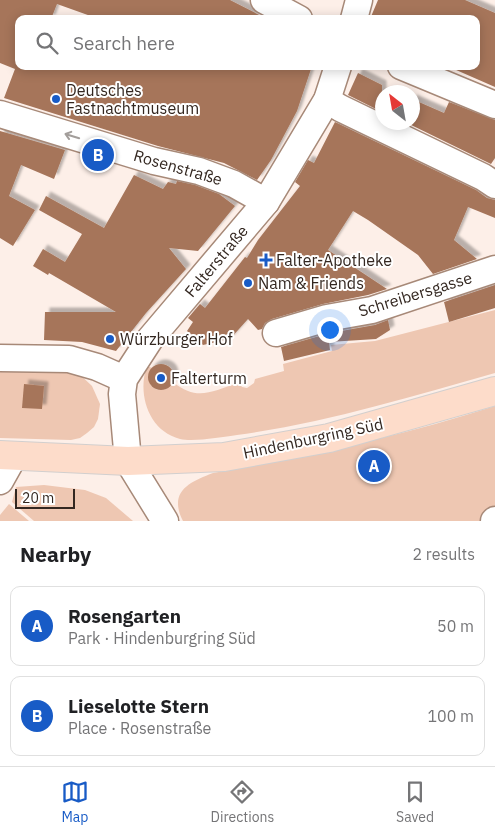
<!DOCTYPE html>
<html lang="en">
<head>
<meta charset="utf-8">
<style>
	:root { --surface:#fff; --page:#f6f6f6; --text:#202124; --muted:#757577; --line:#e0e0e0; --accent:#185bc6 }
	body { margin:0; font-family:"IBM Plex Sans",sans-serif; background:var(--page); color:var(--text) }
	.compass { position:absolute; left:375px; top:85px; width:45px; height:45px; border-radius:50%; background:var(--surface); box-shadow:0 2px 12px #0003; rotate:329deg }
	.scale { position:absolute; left:15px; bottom:12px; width:60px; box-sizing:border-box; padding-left:5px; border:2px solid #332720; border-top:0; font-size:14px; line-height:18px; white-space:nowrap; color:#332720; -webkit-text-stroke:4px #fff; paint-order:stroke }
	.you { position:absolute; left:329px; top:329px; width:18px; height:18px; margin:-12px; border:4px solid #fff; border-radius:50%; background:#1a73e8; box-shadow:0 0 0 8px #1a73e833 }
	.badge { display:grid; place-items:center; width:32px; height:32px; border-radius:50%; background:var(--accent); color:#fff; font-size:16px; font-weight:700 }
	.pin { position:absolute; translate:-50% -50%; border:2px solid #fff; box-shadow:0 1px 5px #0006 }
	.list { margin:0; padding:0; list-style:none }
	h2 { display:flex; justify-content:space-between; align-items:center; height:65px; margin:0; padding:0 20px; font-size:21px }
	h2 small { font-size:16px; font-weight:400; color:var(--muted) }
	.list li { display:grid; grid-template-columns:32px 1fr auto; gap:15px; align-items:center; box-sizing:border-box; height:80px; margin:0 10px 10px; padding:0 10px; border:1px solid var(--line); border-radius:10px }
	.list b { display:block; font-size:19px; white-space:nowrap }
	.list p { margin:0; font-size:16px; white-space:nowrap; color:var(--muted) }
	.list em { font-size:16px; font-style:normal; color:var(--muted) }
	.icon { flex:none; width:28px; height:28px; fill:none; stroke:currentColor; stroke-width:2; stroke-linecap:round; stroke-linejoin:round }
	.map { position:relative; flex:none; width:495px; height:521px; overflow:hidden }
	.search { position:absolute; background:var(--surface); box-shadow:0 2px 12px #0003; left:15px; right:15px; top:15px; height:55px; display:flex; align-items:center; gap:12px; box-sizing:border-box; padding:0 18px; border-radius:10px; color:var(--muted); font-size:19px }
	.sheet { height:245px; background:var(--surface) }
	nav { display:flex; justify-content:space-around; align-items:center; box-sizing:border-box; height:70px; border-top:1px solid var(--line); background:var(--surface); font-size:14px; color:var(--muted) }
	nav a { display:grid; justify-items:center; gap:2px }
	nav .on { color:var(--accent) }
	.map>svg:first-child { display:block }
	.green { fill:#eec7b2 }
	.building { fill:#a6755a; filter:url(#shadow) }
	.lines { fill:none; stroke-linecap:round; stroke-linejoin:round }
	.minor-casing { stroke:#a78978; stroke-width:29 }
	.major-casing { stroke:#d2cfce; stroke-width:30 }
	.minor { stroke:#fff; stroke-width:26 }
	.major { stroke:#fddcca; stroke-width:28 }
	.oneway { stroke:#a39e9b }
	.poi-dot { fill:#185bc6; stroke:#fff; stroke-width:2 }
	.labels { text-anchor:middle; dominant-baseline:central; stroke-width:4; stroke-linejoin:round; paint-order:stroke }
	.poi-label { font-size:16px; fill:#332720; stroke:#fff; text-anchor:start }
	.street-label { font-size:16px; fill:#332720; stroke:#fff }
</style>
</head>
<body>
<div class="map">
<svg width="495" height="521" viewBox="0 0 495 521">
	<defs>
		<filter id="shadow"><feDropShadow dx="4.5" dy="-4.5" stdDeviation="1" flood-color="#0004"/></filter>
	</defs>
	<rect width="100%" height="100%" fill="#fdefe8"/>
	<g class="green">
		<path d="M 495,310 L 495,373 C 410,397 325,423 237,435 C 222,437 194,442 180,439 C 148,431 137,393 147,366 L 152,368 C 141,386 162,399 173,382 C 198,402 211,391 239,383 L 242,387 L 247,388 L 254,383 L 255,379 L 284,371 L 283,364 L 332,351 L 331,345 L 375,341 Z"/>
		<path d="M 0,367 L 75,370 L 92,386 L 100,404 L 98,419 L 94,427 L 87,433 L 80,438 L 71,440 L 0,438 Z"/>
		<path d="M 495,406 L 495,508 L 484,521 L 183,521 C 168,492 189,482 213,473 C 309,456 402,436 495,406 Z"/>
		<path d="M 44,485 L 85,490 L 106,498 L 133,521 L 34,521 L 12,502 L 16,487 Z"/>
		<path d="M 9,504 L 29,521 L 0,521 L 0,515 Z"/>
	</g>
	<g class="building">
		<path d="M 0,0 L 230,0 L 267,19 L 99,19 L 57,4 L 51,19 L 19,19 L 19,66 L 312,66 L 297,111 L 271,160 L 257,180 L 224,163 L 158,146 L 4,98 L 15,69 L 0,63 Z"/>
		<path d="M 378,0 L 465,0 L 495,13 L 495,87 L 447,66 L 476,66 L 476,19 L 370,19 Z"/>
		<path d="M 358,73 L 382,85 L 382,112 L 348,95 Z"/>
		<path d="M 412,99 L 444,113 L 449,102 L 495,120 L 495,158 L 491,164 L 405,122 L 412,122 Z"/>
		<path d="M 335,122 L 476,190 L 487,198 L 495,200 L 495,218 L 468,207 L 454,240 L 477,259 L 433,274 L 418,255 L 368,220 L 353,211 L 328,250 L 387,289 L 368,295 L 323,304 L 272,319 L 265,323 L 262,329 L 258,330 L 248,319 L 230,339 L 203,345 L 187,331 L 193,322 L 188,318 L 200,304 L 205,308 L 245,257 L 247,258 L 258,240 L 300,186 L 295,182 L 308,160 L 314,163 Z"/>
		<path d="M 0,131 L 65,150 L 54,179 L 21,165 L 9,196 L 35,210 L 13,246 L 0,238 Z"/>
		<path d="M 134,175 L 163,189 L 168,182 L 176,184 L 177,181 L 195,185 L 219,194 L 235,206 L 198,251 L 169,248 L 186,269 L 146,313 L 116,351 L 82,342 L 44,340 L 45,312 L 116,312 L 49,273 L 48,275 L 33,266 L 43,249 L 65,262 L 82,234 L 39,210 L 46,196 L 104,228 Z"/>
		<path d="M 495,285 L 495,308 L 449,322 L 444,302 Z"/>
		<path d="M 388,320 L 390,330 L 376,339 L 329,342 L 330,350 L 284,361 L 281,347 L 330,333 L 375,325 Z"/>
		<circle cx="161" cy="377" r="13"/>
		<path d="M 24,384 L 44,386 L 42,409 L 22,408 Z"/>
	</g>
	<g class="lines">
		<g class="minor-casing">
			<g id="minor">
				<path d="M 264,0 L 299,19"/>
				<path d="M 354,19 L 359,0"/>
				<path d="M 401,66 L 495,105"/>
				<path d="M 327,100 L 340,108 L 483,177 L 495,185"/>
				<path d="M 0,114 L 154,161 L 199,171 L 234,184 L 266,202"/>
				<path d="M 276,333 L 327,318 L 372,310 L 495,269"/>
				<path d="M 0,358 L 69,359 L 97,367 L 124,379"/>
				<path d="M 0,481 L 14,456"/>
				<path d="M 165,521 L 128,461 L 122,394 L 124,379 L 150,339 L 266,202 L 327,100 L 338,66"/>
				<path d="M 494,521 L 495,520"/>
			</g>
		</g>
		<g class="major-casing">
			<path id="major" d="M 0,455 L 128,461 L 224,457 L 329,438 L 495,391"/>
		</g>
		<use href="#minor" class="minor"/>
		<use href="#major" class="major"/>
	</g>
	<defs><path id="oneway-shaft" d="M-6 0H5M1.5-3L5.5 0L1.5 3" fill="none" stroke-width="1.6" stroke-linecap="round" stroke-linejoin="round" transform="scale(1.25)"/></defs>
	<use class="oneway" href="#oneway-shaft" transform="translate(72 136) rotate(-163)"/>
	<g class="poi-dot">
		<circle cx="56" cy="99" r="5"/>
		<path d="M263.5 252.5h5v5h5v5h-5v5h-5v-5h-5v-5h5z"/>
		<circle cx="248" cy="283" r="5"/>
		<circle cx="110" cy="339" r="5"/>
		<circle cx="161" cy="378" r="5"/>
	</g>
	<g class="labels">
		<g class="poi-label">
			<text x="66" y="90">Deutsches<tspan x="66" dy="18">Fastnachtmuseum</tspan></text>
			<text x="276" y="260">Falter-Apotheke</text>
			<text x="258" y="283">Nam &amp; Friends</text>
			<text x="120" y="339">Würzburger Hof</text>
			<text x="171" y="378">Falterturm</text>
		</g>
		<g class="street-label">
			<text transform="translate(178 167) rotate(16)">Rosenstraße</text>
			<text transform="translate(216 261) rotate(-50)">Falterstraße</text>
			<text transform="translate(415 294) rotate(-17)">Schreibersgasse</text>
			<text transform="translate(313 438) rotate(-12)">Hindenburgring Süd</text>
		</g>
	</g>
</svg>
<svg class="compass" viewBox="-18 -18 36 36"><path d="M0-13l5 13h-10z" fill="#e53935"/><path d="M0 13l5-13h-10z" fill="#757577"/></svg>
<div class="scale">20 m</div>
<div class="you"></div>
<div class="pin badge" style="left:374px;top:466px">A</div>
<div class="pin badge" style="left:98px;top:155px">B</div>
<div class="search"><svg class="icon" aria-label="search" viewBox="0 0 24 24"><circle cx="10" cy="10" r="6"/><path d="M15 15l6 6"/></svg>Search here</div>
</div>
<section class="sheet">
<h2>Nearby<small>2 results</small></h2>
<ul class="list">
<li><span class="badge">A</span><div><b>Rosengarten</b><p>Park · Hindenburgring Süd</p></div><em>50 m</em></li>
<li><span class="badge">B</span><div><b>Lieselotte Stern</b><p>Place · Rosenstraße</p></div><em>100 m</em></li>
</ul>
</section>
<nav>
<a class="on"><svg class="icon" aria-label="map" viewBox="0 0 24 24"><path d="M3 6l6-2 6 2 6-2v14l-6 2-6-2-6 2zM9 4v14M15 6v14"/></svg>Map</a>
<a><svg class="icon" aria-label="directions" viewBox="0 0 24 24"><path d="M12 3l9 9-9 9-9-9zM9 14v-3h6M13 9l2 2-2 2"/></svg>Directions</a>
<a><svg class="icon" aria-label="saved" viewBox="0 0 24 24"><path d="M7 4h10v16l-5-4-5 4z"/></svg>Saved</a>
</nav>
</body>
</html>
